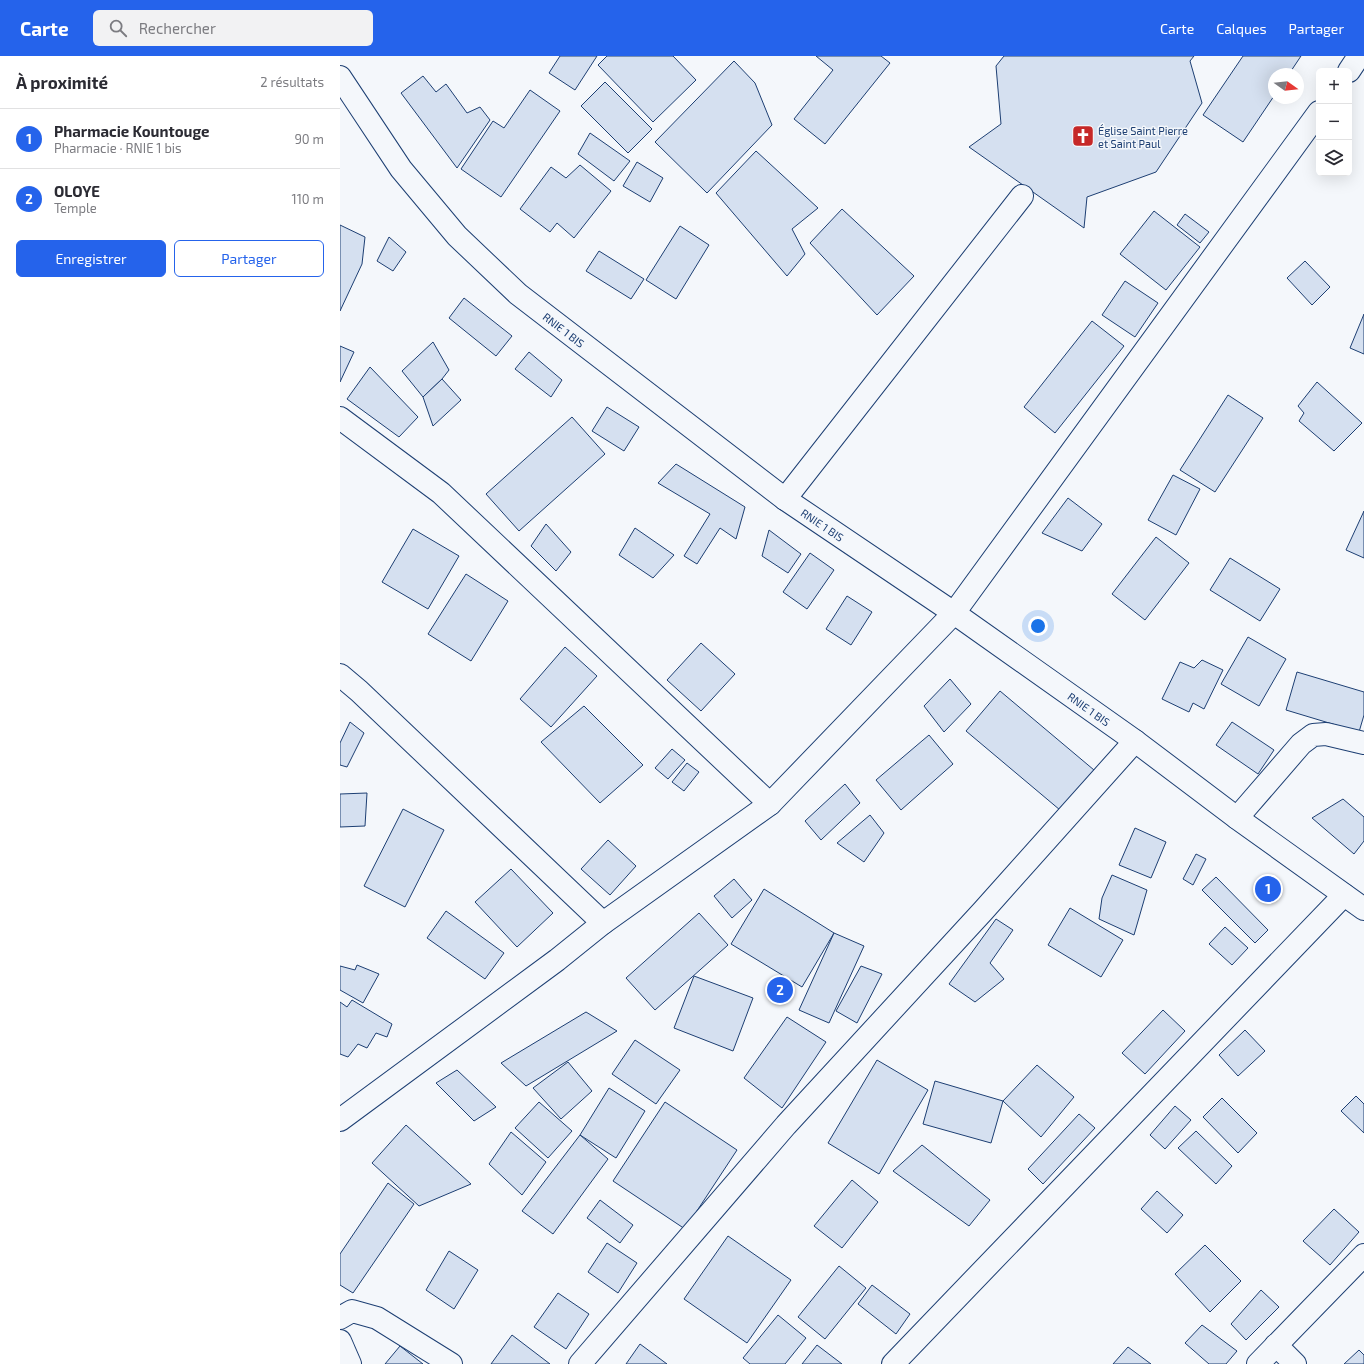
<!DOCTYPE html>
<html lang="fr">
<head>
<meta charset="utf-8">
<style>
	:root { --surface:#fff; --page:#f2f2f3; --text:#2b2b33; --muted:#7c7c81; --line:#e1e1e2; --accent:#2563eb }
	body { margin:0; font-family:"Exo 2",sans-serif; background:var(--page); color:var(--text) }
	.controls { position:absolute; right:12px; top:12px; display:grid; overflow:hidden; border-radius:6px; box-shadow:0 4px 16px #0002 }
	.controls button { width:36px; height:36px; display:grid; place-items:center; padding:0; border:0; border-bottom:1px solid var(--line); background:var(--surface); color:var(--text); font:20px sans-serif }
	.compass { position:absolute; left:928px; top:12px; width:36px; height:36px; border-radius:50%; background:var(--surface); box-shadow:0 4px 16px #0002; rotate:105deg }
	.you { position:absolute; left:698px; top:570px; width:14px; height:14px; margin:-10px; border:3px solid #fff; border-radius:50%; background:#1a73e8; box-shadow:0 0 0 6px #1a73e833 }
	.badge { display:grid; place-items:center; width:26px; height:26px; border-radius:50%; background:var(--accent); color:#fff; font-size:13px; font-weight:700 }
	.pin { position:absolute; translate:-50% -50%; border:2px solid #fff; box-shadow:0 1px 4px #0006 }
	.list { margin:0; padding:0; list-style:none }
	h2 { display:flex; justify-content:space-between; align-items:center; height:52px; margin:0; padding:0 16px; font-size:17px }
	h2 small { font-size:13px; font-weight:400; color:var(--muted) }
	.list li { display:grid; grid-template-columns:26px 1fr auto; gap:12px; align-items:center; box-sizing:border-box; height:60px; padding:0 16px; border-top:1px solid var(--line) }
	.list b { display:block; font-size:15px; white-space:nowrap }
	.list p { margin:0; font-size:13px; white-space:nowrap; color:var(--muted) }
	.list em { font-size:13px; font-style:normal; color:var(--muted) }
	.actions { display:flex; gap:8px; padding:12px 16px }
	.actions a { flex:1; padding:9px 0; border:1px solid var(--accent); border-radius:6px; text-align:center; font-size:14px; color:var(--accent) }
	.actions .main { background:var(--accent); color:#fff }
	.icon { flex:none; width:22px; height:22px; fill:none; stroke:currentColor; stroke-width:2; stroke-linecap:round; stroke-linejoin:round }
	.map { position:relative; flex:none; width:1024px; height:1308px; overflow:hidden }
	header { display:flex; align-items:center; gap:24px; box-sizing:border-box; height:56px; padding:0 20px; background:var(--accent); color:#fff }
	header strong { font-size:19px }
	nav { display:flex; gap:22px; margin-inline-start:auto; font-size:14px }
	.search { width:280px; height:36px; background:var(--page); display:flex; align-items:center; gap:10px; box-sizing:border-box; padding:0 14px; border-radius:6px; color:var(--muted); font-size:15px }
	main { display:flex }
	aside { flex:1; background:var(--surface) }
	.map>svg:first-child { display:block }
	.building { fill:#d5e0f0; stroke:#1d3f73 }
	.lines { fill:none; stroke-linecap:round; stroke-linejoin:round }
	.minor-casing { stroke:#1d3f73; stroke-width:24 }
	.major-casing { stroke:#1d3f73; stroke-width:24 }
	.minor { stroke:#f4f7fb; stroke-width:22 }
	.major { stroke:#f4f7fb; stroke-width:22 }
	.labels { text-anchor:middle; dominant-baseline:central; stroke-width:3; stroke-linejoin:round; paint-order:stroke }
	.poi-label { font-size:11px; fill:#1d3f73; stroke:#f4f7fb; text-anchor:start }
	.street-label { font-size:11px; fill:#1d3f73; stroke:#f4f7fb }
</style>
</head>
<body>
<header>
<strong>Carte</strong>
<div class="search"><svg class="icon" aria-label="search" viewBox="0 0 24 24"><circle cx="10" cy="10" r="6"/><path d="M15 15l6 6"/></svg>Rechercher</div>
<nav><a>Carte</a><a>Calques</a><a>Partager</a></nav>
</header>
<main>
<aside>
<h2>À proximité<small>2 résultats</small></h2>
<ul class="list">
<li><span class="badge">1</span><div><b>Pharmacie Kountouge</b><p>Pharmacie · RNIE 1 bis</p></div><em>90 m</em></li>
<li><span class="badge">2</span><div><b>OLOYE</b><p>Temple</p></div><em>110 m</em></li>
</ul>
<div class="actions"><a class="main">Enregistrer</a><a>Partager</a></div>
</aside>
<div class="map">
<svg width="1024" height="1308" viewBox="0 0 1024 1308">
	<rect width="100%" height="100%" fill="#f4f7fb"/>
	<g class="building">
		<path d="M 220,0 L 257,0 L 235,34 L 209,17 Z"/>
		<path d="M 267,0 L 333,0 L 356,24 L 313,66 L 258,9 Z"/>
		<path d="M 476,0 L 541,0 L 550,7 L 485,88 L 454,63 L 493,14 Z"/>
		<path d="M 664,0 L 854,0 L 850,5 L 862,47 L 816,116 L 747,141 L 744,172 L 629,91 L 661,68 L 656,10 Z"/>
		<path d="M 903,0 L 961,0 L 949,18 L 934,18 L 934,40 L 903,86 L 863,59 Z"/>
		<path d="M 394,5 L 415,27 L 432,69 L 367,137 L 315,86 Z"/>
		<path d="M 83,20 L 96,36 L 106,28 L 127,57 L 140,51 L 150,64 L 117,112 L 61,37 Z"/>
		<path d="M 265,26 L 312,73 L 288,97 L 241,50 Z"/>
		<path d="M 190,34 L 220,55 L 161,141 L 121,113 L 153,65 L 164,72 Z"/>
		<path d="M 250,77 L 290,105 L 274,125 L 238,98 Z"/>
		<path d="M 416,95 L 478,152 L 452,173 L 465,198 L 447,220 L 376,137 Z"/>
		<path d="M 297,106 L 323,122 L 310,146 L 283,130 Z"/>
		<path d="M 240,109 L 271,135 L 234,182 L 217,167 L 210,176 L 180,153 L 211,111 L 226,122 Z"/>
		<path d="M 502,153 L 574,220 L 537,259 L 470,187 Z"/>
		<path d="M 814,155 L 860,191 L 826,234 L 780,198 Z"/>
		<path d="M 845,158 L 869,176 L 860,187 L 837,169 Z"/>
		<path d="M 0,169 L 25,181 L 22,208 L 0,255 Z"/>
		<path d="M 340,170 L 369,189 L 336,243 L 306,224 Z"/>
		<path d="M 49,181 L 66,196 L 53,215 L 37,205 Z"/>
		<path d="M 259,195 L 304,223 L 291,243 L 246,215 Z"/>
		<path d="M 965,205 L 990,231 L 972,249 L 947,222 Z"/>
		<path d="M 785,225 L 818,247 L 795,281 L 762,259 Z"/>
		<path d="M 124,242 L 172,280 L 156,300 L 109,262 Z"/>
		<path d="M 1024,258 L 1024,298 L 1010,292 Z"/>
		<path d="M 752,265 L 784,290 L 715,377 L 684,351 Z"/>
		<path d="M 93,286 L 109,314 L 102,323 L 83,341 L 62,315 Z"/>
		<path d="M 0,290 L 14,296 L 0,326 Z"/>
		<path d="M 189,296 L 222,324 L 211,341 L 175,313 Z"/>
		<path d="M 30,311 L 78,361 L 59,381 L 7,343 Z"/>
		<path d="M 102,323 L 121,344 L 93,370 L 83,341 Z"/>
		<path d="M 977,326 L 1022,367 L 994,395 L 959,365 L 964,357 L 958,350 Z"/>
		<path d="M 888,339 L 923,362 L 875,436 L 840,414 Z"/>
		<path d="M 267,351 L 299,371 L 284,395 L 252,375 Z"/>
		<path d="M 232,361 L 265,398 L 179,475 L 146,438 Z"/>
		<path d="M 336,408 L 405,451 L 396,483 L 380,472 L 357,508 L 344,500 L 370,458 L 318,427 Z"/>
		<path d="M 833,419 L 860,433 L 836,479 L 808,464 Z"/>
		<path d="M 728,442 L 762,468 L 742,495 L 702,477 Z"/>
		<path d="M 1024,455 L 1024,502 L 1006,494 Z"/>
		<path d="M 206,468 L 231,496 L 216,515 L 191,490 Z"/>
		<path d="M 295,472 L 334,499 L 313,522 L 279,499 Z"/>
		<path d="M 73,473 L 119,500 L 88,553 L 42,526 Z"/>
		<path d="M 429,474 L 461,498 L 448,517 L 422,500 Z"/>
		<path d="M 816,481 L 849,507 L 805,564 L 772,538 Z"/>
		<path d="M 470,497 L 494,514 L 467,553 L 443,536 Z"/>
		<path d="M 890,502 L 940,533 L 920,565 L 870,534 Z"/>
		<path d="M 126,518 L 168,545 L 131,605 L 88,578 Z"/>
		<path d="M 507,540 L 532,556 L 511,589 L 486,573 Z"/>
		<path d="M 908,581 L 946,603 L 919,650 L 881,628 Z"/>
		<path d="M 361,587 L 395,618 L 361,655 L 327,624 Z"/>
		<path d="M 225,591 L 257,620 L 211,671 L 180,643 Z"/>
		<path d="M 862,604 L 883,614 L 864,653 L 853,647 L 849,656 L 822,643 L 840,606 L 854,612 Z"/>
		<path d="M 957,616 L 1024,636 L 1024,659 L 1019,676 L 946,654 Z"/>
		<path d="M 610,623 L 631,648 L 604,676 L 584,650 Z"/>
		<path d="M 660,635 L 754,714 L 720,754 L 626,675 Z"/>
		<path d="M 244,650 L 303,709 L 260,747 L 201,686 Z"/>
		<path d="M 10,666 L 24,677 L 7,711 L 0,709 L 0,687 Z"/>
		<path d="M 892,666 L 934,694 L 918,718 L 876,689 Z"/>
		<path d="M 589,679 L 613,708 L 561,754 L 536,724 Z"/>
		<path d="M 332,693 L 345,704 L 328,723 L 315,712 Z"/>
		<path d="M 347,707 L 359,716 L 344,735 L 332,726 Z"/>
		<path d="M 505,728 L 520,747 L 481,784 L 465,765 Z"/>
		<path d="M 27,737 L 25,770 L 0,771 L 0,738 Z"/>
		<path d="M 1003,743 L 1024,761 L 1024,785 L 1014,798 L 972,762 Z"/>
		<path d="M 63,753 L 104,774 L 65,851 L 24,830 Z"/>
		<path d="M 530,759 L 544,777 L 524,806 L 497,787 Z"/>
		<path d="M 795,772 L 826,786 L 811,822 L 779,809 Z"/>
		<path d="M 268,784 L 296,810 L 270,839 L 241,813 Z"/>
		<path d="M 856,798 L 866,803 L 853,829 L 843,823 Z"/>
		<path d="M 171,813 L 213,857 L 177,891 L 135,846 Z"/>
		<path d="M 772,819 L 807,834 L 794,879 L 759,863 L 762,842 Z"/>
		<path d="M 876,821 L 928,874 L 915,887 L 862,834 Z"/>
		<path d="M 394,823 L 412,844 L 392,862 L 374,840 Z"/>
		<path d="M 424,833 L 494,877 L 462,931 L 391,888 Z"/>
		<path d="M 730,852 L 783,884 L 761,921 L 708,889 Z"/>
		<path d="M 106,855 L 164,897 L 145,923 L 87,882 Z"/>
		<path d="M 359,857 L 388,889 L 315,954 L 286,922 Z"/>
		<path d="M 656,863 L 673,874 L 650,907 L 664,923 L 635,946 L 609,928 Z"/>
		<path d="M 885,871 L 908,892 L 892,909 L 869,888 Z"/>
		<path d="M 494,877 L 524,890 L 489,967 L 459,954 Z"/>
		<path d="M 17,909 L 39,918 L 23,947 L 0,934 L 0,910 L 15,914 Z"/>
		<path d="M 521,910 L 542,918 L 517,967 L 496,955 Z"/>
		<path d="M 354,920 L 413,942 L 393,995 L 334,972 Z"/>
		<path d="M 12,944 L 52,968 L 47,981 L 36,977 L 27,992 L 18,988 L 8,1001 L 0,998 L 0,946 L 7,951 Z"/>
		<path d="M 823,954 L 845,975 L 805,1018 L 782,997 Z"/>
		<path d="M 246,956 L 277,975 L 186,1030 L 161,1007 Z"/>
		<path d="M 447,961 L 486,986 L 442,1052 L 404,1022 Z"/>
		<path d="M 905,974 L 925,995 L 898,1020 L 879,999 Z"/>
		<path d="M 295,984 L 340,1014 L 316,1048 L 272,1018 Z"/>
		<path d="M 537,1004 L 588,1034 L 539,1118 L 488,1087 Z"/>
		<path d="M 228,1006 L 252,1035 L 221,1063 L 193,1032 Z"/>
		<path d="M 697,1009 L 734,1041 L 701,1081 L 663,1045 Z"/>
		<path d="M 117,1014 L 156,1051 L 134,1065 L 96,1027 Z"/>
		<path d="M 595,1025 L 663,1045 L 651,1087 L 583,1068 Z"/>
		<path d="M 269,1032 L 305,1055 L 276,1102 L 240,1079 Z"/>
		<path d="M 1016,1040 L 1024,1048 L 1024,1077 L 1001,1055 Z"/>
		<path d="M 882,1042 L 917,1077 L 898,1097 L 863,1061 Z"/>
		<path d="M 199,1046 L 232,1075 L 208,1102 L 175,1072 Z"/>
		<path d="M 325,1046 L 397,1094 L 345,1173 L 273,1125 Z"/>
		<path d="M 835,1050 L 851,1064 L 825,1093 L 810,1079 Z"/>
		<path d="M 739,1058 L 755,1072 L 703,1128 L 688,1113 Z"/>
		<path d="M 66,1069 L 131,1128 L 79,1150 L 32,1107 Z"/>
		<path d="M 856,1075 L 892,1110 L 876,1128 L 838,1092 Z"/>
		<path d="M 171,1076 L 206,1106 L 182,1139 L 149,1108 Z"/>
		<path d="M 240,1079 L 268,1103 L 213,1178 L 182,1155 Z"/>
		<path d="M 582,1089 L 650,1144 L 629,1170 L 553,1115 Z"/>
		<path d="M 512,1124 L 538,1146 L 502,1192 L 474,1170 Z"/>
		<path d="M 48,1127 L 74,1148 L 13,1237 L 0,1229 L 0,1198 Z"/>
		<path d="M 817,1135 L 843,1159 L 827,1177 L 801,1153 Z"/>
		<path d="M 260,1144 L 293,1169 L 280,1187 L 247,1162 Z"/>
		<path d="M 994,1153 L 1019,1176 L 990,1209 L 963,1185 Z"/>
		<path d="M 388,1180 L 451,1224 L 407,1287 L 344,1243 Z"/>
		<path d="M 267,1187 L 297,1207 L 278,1237 L 248,1216 Z"/>
		<path d="M 865,1189 L 901,1225 L 870,1256 L 835,1218 Z"/>
		<path d="M 109,1195 L 138,1214 L 114,1253 L 86,1234 Z"/>
		<path d="M 499,1210 L 526,1232 L 485,1283 L 458,1261 Z"/>
		<path d="M 532,1229 L 570,1258 L 556,1278 L 518,1248 Z"/>
		<path d="M 921,1234 L 939,1251 L 906,1284 L 891,1268 Z"/>
		<path d="M 218,1237 L 249,1258 L 226,1293 L 194,1271 Z"/>
		<path d="M 438,1259 L 466,1282 L 445,1308 L 410,1308 L 403,1302 Z"/>
		<path d="M 862,1269 L 897,1295 L 886,1308 L 869,1308 L 845,1287 Z"/>
		<path d="M 172,1279 L 210,1308 L 151,1308 Z"/>
		<path d="M 300,1288 L 327,1308 L 286,1308 Z"/>
		<path d="M 477,1289 L 502,1308 L 462,1308 Z"/>
		<path d="M 60,1290 L 83,1308 L 45,1308 Z"/>
		<path d="M 788,1291 L 811,1308 L 773,1308 Z"/>
		<path d="M 1019,1294 L 1024,1299 L 1024,1308 L 1004,1308 Z"/>
	</g>
	<g class="lines">
		<g class="minor-casing">
			<g id="minor">
				<path d="M 1009,15 L 1019,0"/>
				<path d="M 0,362 L 101,437 L 430,748"/>
				<path d="M 445,443 L 682,140"/>
				<path d="M 0,619 L 19,635 L 263,867"/>
				<path d="M 897,762 L 961,688 L 973,679 L 986,678 L 1024,687"/>
				<path d="M 0,1064 L 217,904 L 263,867 L 430,748 L 614,557 L 979,56"/>
				<path d="M 0,1262 L 12,1255 L 37,1262 L 111,1308"/>
				<path d="M 0,1285 L 10,1308"/>
				<path d="M 936,1289 L 955,1308"/>
				<path d="M 240,1308 L 446,1069 L 643,855 L 795,685"/>
				<path d="M 553,1308 L 1004,839"/>
				<path d="M 918,1308 L 1024,1199"/>
			</g>
		</g>
		<g class="major-casing">
			<g id="major">
				<path id="s1" d="M 0,21 L 61,113 L 117,180 L 178,238 L 445,443 L 614,557 L 795,685 L 897,762 L 1024,853"/>
			</g>
		</g>
		<use href="#minor" class="minor"/>
		<use href="#major" class="major"/>
	</g>
	<defs>
		<g id="church-square" transform="scale(1.15)"><rect x="-9" y="-9" width="18" height="18" rx="4" fill="#c62828" stroke="#f4f7fb"/><path d="M-1.2-6h2.4v3.5h3.3v2.4h-3.3V6h-2.4V-.1h-3.3v-2.4h3.3Z" fill="#fff"/></g>
	</defs>
	<g fill-rule="evenodd">
		<use href="#church-square" x="743" y="80"/>
	</g>
	<g class="labels">
		<g class="poi-label">
			<text x="758" y="74">Église Saint Pierre<tspan x="758" dy="13">et Saint Paul</tspan></text>
		</g>
		<g class="street-label">
			<text stroke="none"><textPath href="#s1" startOffset="340">RNIE 1 BIS</textPath></text>
			<text stroke="none"><textPath href="#s1" startOffset="664">RNIE 1 BIS</textPath></text>
			<text stroke="none"><textPath href="#s1" startOffset="988">RNIE 1 BIS</textPath></text>
		</g>
	</g>
</svg>
<div class="controls">
<button>+</button>
<button>−</button>
<button><svg class="icon" aria-label="layers" viewBox="0 0 24 24"><path d="M12 4l9 5-9 5-9-5zM3 14l9 5 9-5"/></svg></button>
</div>
<svg class="compass" viewBox="-18 -18 36 36"><path d="M0-13l5 13h-10z" fill="#e53935"/><path d="M0 13l5-13h-10z" fill="#7c7c81"/></svg>
<div class="you"></div>
<div class="pin badge" style="left:928px;top:833px">1</div>
<div class="pin badge" style="left:440px;top:934px">2</div>
</div>
</main>
</body>
</html>
